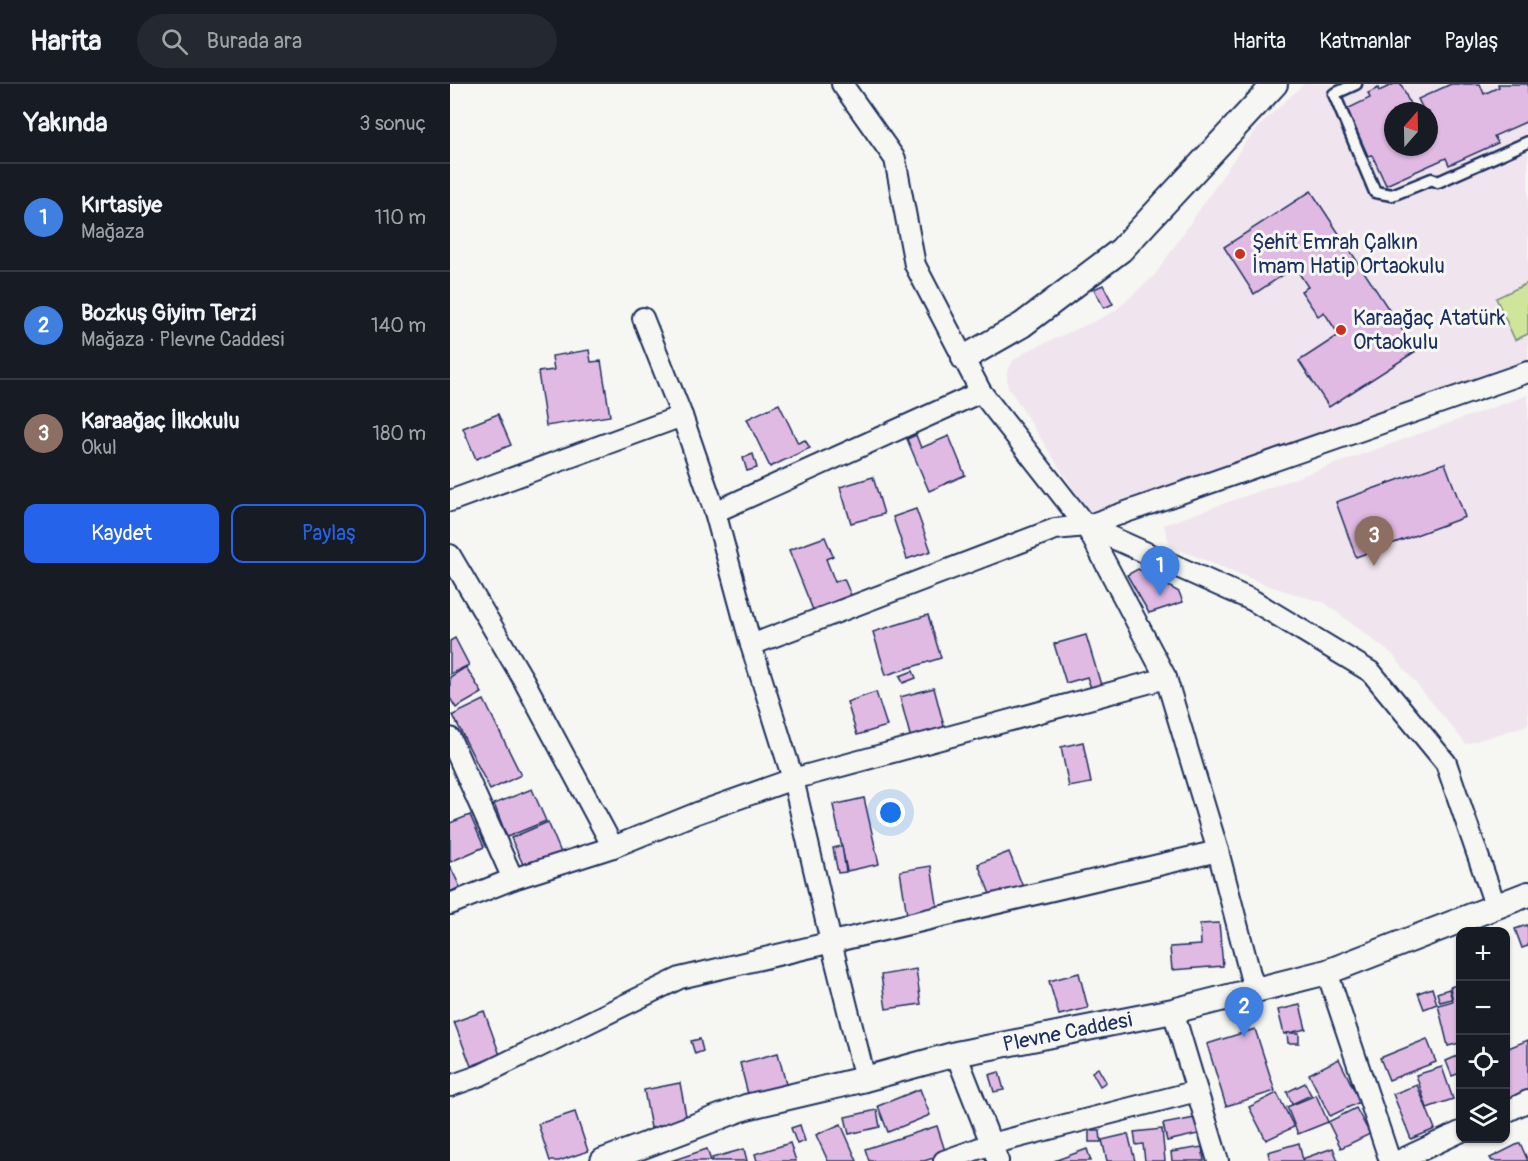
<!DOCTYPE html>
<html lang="tr">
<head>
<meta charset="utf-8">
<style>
	:root { --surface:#171b24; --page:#242831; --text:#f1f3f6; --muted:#9ea1a6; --line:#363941; --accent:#2563eb }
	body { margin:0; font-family:Pangolin,sans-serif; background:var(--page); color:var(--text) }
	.controls { position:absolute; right:18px; bottom:18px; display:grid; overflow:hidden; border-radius:12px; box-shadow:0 2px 4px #0004 }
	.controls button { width:54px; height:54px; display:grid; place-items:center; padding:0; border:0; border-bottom:2px solid var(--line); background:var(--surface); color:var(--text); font:30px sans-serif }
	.compass { position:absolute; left:934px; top:18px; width:54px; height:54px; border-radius:50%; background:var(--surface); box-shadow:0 2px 4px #0004; rotate:20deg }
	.you { position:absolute; left:441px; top:729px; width:21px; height:21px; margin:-15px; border:4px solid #fff; border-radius:50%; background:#1a73e8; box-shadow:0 0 0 9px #1a73e833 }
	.badge { display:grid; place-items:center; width:39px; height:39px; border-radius:50%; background:var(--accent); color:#fff; font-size:20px; font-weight:700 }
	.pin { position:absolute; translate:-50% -50px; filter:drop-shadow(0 2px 3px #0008) }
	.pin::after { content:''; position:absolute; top:32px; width:21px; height:18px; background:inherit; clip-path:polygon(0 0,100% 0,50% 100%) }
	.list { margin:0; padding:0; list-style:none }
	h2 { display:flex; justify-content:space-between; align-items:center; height:78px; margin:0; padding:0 24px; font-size:26px }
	h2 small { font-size:20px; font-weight:400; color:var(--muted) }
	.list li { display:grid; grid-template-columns:39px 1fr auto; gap:18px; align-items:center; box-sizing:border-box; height:108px; padding:0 24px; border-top:2px solid var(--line) }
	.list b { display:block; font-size:22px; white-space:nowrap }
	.list p { margin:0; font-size:20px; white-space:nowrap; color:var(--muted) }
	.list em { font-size:20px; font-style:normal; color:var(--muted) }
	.actions { display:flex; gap:12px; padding:18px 24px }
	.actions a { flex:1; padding:14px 0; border:2px solid var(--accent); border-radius:12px; text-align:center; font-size:21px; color:var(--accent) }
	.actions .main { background:var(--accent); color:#fff }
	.icon { flex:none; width:33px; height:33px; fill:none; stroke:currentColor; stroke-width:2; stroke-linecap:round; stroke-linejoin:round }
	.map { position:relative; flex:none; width:1078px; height:1077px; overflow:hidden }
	header { display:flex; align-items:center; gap:36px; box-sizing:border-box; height:84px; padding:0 30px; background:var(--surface); border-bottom:2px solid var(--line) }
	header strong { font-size:28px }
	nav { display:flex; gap:33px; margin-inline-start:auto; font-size:21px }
	.search { width:420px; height:54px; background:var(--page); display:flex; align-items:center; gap:15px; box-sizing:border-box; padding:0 21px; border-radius:33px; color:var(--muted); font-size:22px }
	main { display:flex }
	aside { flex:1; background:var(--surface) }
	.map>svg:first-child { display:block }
	.built { fill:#f0e4ee; fill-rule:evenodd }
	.green { fill:#cfe599; stroke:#758a7c; stroke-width:1.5 }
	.building { fill:#e1bae3; stroke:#1b2f5e; stroke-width:1.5 }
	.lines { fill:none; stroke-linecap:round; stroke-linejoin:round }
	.service-casing { stroke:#1b2f5e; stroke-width:15 }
	.minor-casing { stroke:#1b2f5e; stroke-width:24 }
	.tertiary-casing { stroke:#1b2f5e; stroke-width:28 }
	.service { stroke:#f6f6f2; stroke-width:10 }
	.minor { stroke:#f6f6f2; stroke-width:20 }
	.tertiary { stroke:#f6f6f2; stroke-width:24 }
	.poi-dot { fill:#c8321e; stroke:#f6f6f2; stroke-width:2 }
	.labels { text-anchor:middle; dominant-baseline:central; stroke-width:6; stroke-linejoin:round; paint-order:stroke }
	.poi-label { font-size:21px; fill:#1b2f5e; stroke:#f6f6f2; text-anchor:start }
	.street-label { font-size:21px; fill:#1b2f5e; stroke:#f6f6f2 }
</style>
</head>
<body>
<header>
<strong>Harita</strong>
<div class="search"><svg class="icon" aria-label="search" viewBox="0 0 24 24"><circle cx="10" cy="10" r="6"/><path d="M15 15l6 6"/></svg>Burada ara</div>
<nav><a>Harita</a><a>Katmanlar</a><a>Paylaş</a></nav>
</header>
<main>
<aside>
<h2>Yakında<small>3 sonuç</small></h2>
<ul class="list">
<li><span class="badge" style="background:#3f7fe0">1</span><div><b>Kırtasiye</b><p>Mağaza</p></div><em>110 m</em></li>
<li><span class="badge" style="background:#3f7fe0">2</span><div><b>Bozkuş Giyim Terzi</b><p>Mağaza · Plevne Caddesi</p></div><em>140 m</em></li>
<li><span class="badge" style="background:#8d6e63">3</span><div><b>Karaağaç İlkokulu</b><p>Okul</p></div><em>180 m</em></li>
</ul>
<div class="actions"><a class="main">Kaydet</a><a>Paylaş</a></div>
</aside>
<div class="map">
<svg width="1078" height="1077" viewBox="0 0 1078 1077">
	<rect width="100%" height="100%" fill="#f6f6f2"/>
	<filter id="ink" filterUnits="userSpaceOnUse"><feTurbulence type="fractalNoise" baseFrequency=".0167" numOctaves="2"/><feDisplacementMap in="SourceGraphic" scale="12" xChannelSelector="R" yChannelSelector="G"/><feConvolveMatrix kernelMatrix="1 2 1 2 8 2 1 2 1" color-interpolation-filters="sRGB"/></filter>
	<g filter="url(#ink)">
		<g class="built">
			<path d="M 854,0 L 1078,0 L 1078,276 L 652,427 L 642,427 L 634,422 L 558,303 L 557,289 L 563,277 L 577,267 L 643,238 L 665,227 L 705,191 L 795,59 L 814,37 ZM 943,27 L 979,27 L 979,63 L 943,63 Z"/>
			<path d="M 1078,311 L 1078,641 L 1016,660 L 942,570 L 875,519 L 819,502 L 720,462 L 714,441 Z"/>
		</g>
		<path class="green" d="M 1078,199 L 1078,250 L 1065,256 L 1046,214 Z"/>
		<g class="building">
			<path d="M 944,0 L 951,0 L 963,27 L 943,27 L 943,63 L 979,63 L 979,27 L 974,27 L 968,15 L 1001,0 L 1030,0 L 1034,10 L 1049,3 L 1048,0 L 1078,0 L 1078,37 L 1044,52 L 1048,59 L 999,81 L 996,74 L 936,101 L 922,71 L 918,72 L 897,25 L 920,14 L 918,9 L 928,4 L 929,7 Z"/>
			<path d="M 861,107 L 966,267 L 879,323 L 849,277 L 889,251 L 874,228 L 868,232 L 851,207 L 858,203 L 845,183 L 804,210 L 774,163 Z"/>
			<path d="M 653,201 L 663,220 L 654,224 L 644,205 Z"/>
			<path d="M 139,266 L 141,278 L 151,277 L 160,332 L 96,342 L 88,288 L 104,286 L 102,272 Z"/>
			<path d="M 329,320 L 348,359 L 355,356 L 360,364 L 320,383 L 297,335 Z"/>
			<path d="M 48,330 L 61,361 L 26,375 L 13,344 Z"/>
			<path d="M 466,351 L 471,364 L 499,352 L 515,391 L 479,407 L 457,355 Z"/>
			<path d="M 303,370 L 307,384 L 297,387 L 293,374 Z"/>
			<path d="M 995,379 L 1015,433 L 906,473 L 886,418 Z"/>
			<path d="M 423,393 L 434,430 L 401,439 L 390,403 Z"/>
			<path d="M 466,425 L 481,467 L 457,475 L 443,433 Z"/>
			<path d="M 375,453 L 383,472 L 376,475 L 385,498 L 394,495 L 401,511 L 363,526 L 339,466 Z"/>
			<path d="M 688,485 L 729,508 L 733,518 L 699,529 L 677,491 Z"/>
			<path d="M 478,531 L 491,574 L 436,591 L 423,548 Z"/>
			<path d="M 636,551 L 651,601 L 641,604 L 637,593 L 616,599 L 604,560 Z"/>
			<path d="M 5,554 L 19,581 L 0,590 L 0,557 Z"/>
			<path d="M 16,583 L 32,609 L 6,624 L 0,614 L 0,593 Z"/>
			<path d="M 463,587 L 466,594 L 453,599 L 450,592 Z"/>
			<path d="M 484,604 L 495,646 L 461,655 L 450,613 Z"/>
			<path d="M 426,608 L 437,642 L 407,651 L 397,618 Z"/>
			<path d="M 34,616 L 71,691 L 40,706 L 3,631 Z"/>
			<path d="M 633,658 L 641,699 L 619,703 L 611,663 Z"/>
			<path d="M 82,705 L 96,737 L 57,753 L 44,720 Z"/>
			<path d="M 414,714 L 429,780 L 397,787 L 383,721 Z"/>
			<path d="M 20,731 L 34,763 L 0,778 L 0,739 Z"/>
			<path d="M 98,738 L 112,771 L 76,787 L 61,754 Z"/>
			<path d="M 392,762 L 396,788 L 388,789 L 383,764 Z"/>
			<path d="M 559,768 L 573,803 L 542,815 L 528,780 Z"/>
			<path d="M 0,782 L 10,803 L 0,808 Z"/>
			<path d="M 481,782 L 488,826 L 457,831 L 450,787 Z"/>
			<path d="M 769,839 L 773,882 L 722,886 L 720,863 L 751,861 L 750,840 Z"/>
			<path d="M 1077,841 L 1078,845 L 1078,862 L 1072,864 L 1065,845 Z"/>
			<path d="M 466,885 L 471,920 L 436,925 L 431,891 Z"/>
			<path d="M 629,889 L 638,924 L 609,931 L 599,897 Z"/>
			<path d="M 1010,900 L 1010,959 L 998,962 L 988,921 L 1003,917 L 1000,903 Z"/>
			<path d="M 982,904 L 987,920 L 974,925 L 968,909 Z"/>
			<path d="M 999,905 L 1002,915 L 990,918 L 987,909 Z"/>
			<path d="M 850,921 L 856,945 L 834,950 L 828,926 Z"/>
			<path d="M 34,927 L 50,971 L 21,982 L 4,938 Z"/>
			<path d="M 805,945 L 825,1007 L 776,1022 L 757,960 Z"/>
			<path d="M 837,949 L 849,949 L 849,959 L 838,959 Z"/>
			<path d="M 250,955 L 253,967 L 245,970 L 241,957 Z"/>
			<path d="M 977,955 L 986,978 L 939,996 L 930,974 Z"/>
			<path d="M 1078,956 L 1078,1006 L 1056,1015 L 1056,965 Z"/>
			<path d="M 328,969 L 337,1004 L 299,1014 L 290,979 Z"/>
			<path d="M 1010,971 L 1010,989 L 1002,992 L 996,977 Z"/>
			<path d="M 889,975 L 910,1018 L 880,1032 L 859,990 Z"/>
			<path d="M 992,983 L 1003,1015 L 977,1024 L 966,991 Z"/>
			<path d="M 648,984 L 656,998 L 650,1002 L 642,988 Z"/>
			<path d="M 549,988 L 554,1006 L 544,1008 L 539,991 Z"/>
			<path d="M 230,999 L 237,1037 L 201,1044 L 194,1006 Z"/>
			<path d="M 855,999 L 861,1011 L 842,1020 L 837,1008 Z"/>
			<path d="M 967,1001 L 985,1045 L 961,1055 L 943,1010 Z"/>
			<path d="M 470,1005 L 480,1031 L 438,1048 L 428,1022 Z"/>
			<path d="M 827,1009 L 844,1043 L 816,1056 L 799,1023 Z"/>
			<path d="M 866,1011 L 878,1038 L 848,1050 L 837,1023 Z"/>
			<path d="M 906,1024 L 920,1050 L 891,1064 L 878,1038 Z"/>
			<path d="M 427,1026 L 430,1043 L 399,1050 L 395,1033 Z"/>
			<path d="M 125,1028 L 138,1067 L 109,1077 L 100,1077 L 88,1040 Z"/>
			<path d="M 745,1034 L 748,1050 L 717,1057 L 713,1040 Z"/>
			<path d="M 391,1040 L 407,1077 L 378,1077 L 366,1051 Z"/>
			<path d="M 350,1041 L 355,1057 L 347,1060 L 341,1044 Z"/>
			<path d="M 487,1042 L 496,1070 L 474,1077 L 419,1077 L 415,1065 Z"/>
			<path d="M 712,1045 L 715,1077 L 695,1077 L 693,1060 L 686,1061 L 684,1048 Z"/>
			<path d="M 639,1046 L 650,1046 L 651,1058 L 639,1058 Z"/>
			<path d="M 678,1050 L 685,1077 L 657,1077 L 652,1056 Z"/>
			<path d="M 340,1059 L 346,1077 L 307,1077 L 305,1070 Z"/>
			<path d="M 849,1059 L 853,1077 L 820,1077 L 818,1068 Z"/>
			<path d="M 1070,1059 L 1078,1077 L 1042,1077 L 1040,1074 Z"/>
			<path d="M 752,1063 L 754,1077 L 722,1077 L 721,1068 Z"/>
			<path d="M 883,1064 L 888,1077 L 853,1077 L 852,1075 Z"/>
			<path d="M 257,1065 L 261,1077 L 221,1077 Z"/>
			<path d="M 294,1065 L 297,1077 L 263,1077 L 262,1074 Z"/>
			<path d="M 637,1065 L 641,1077 L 604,1077 Z"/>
		</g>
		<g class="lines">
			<g class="service-casing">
				<path id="service" d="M 906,0 L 884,10 L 925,108 L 942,111 L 982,95 L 988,98 L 1078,58"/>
			</g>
			<g class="minor-casing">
				<g id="minor">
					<path d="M 392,0 L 445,75 L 465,181 L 531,308 L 636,442 L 716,594 L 768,767 L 801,894 L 809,906"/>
					<path d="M 193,234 L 232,332 L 265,428 L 301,561 L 343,695 L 381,858 L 415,995"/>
					<path d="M 0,417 L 232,332"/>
					<path d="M 265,428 L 531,308"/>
					<path d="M 636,442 L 1078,288"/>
					<path d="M 0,471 L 73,595 L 163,763"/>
					<path d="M 301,561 L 605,445 L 636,442 L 802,516 L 921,588 L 996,679 L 1046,824"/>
					<path d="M 0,654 L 63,795"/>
					<path d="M 0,820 L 63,795 L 163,763 L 247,729 L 343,695 L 716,594"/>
					<path d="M 877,888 L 940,1077"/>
					<path d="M 723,927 L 768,1077"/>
					<path d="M 506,970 L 548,1077"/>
					<path d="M 0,1002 L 31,991 L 230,894 L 768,767"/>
					<path d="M 1056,1028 L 1078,1017"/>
					<path d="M 494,1077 L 541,1060 L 747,1007"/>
					<path d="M 948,1077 L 1010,1048"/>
				</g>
			</g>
			<g class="tertiary-casing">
				<g id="tertiary">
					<path d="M 514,274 L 572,241 L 671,166 L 825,0"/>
					<path id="s1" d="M 153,1077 L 296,1023 L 415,995 L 506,970 L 723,927 L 877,888 L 1078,810"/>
				</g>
			</g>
			<use href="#service" class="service"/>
			<use href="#minor" class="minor"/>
			<use href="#tertiary" class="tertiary"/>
		</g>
	</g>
	<g class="poi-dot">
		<circle cx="790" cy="170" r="6"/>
		<circle cx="891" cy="246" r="6"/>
	</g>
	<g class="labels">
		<g class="poi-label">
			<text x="802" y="158">Şehit Emrah Çalkın<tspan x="802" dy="24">İmam Hatip Ortaokulu</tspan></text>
			<text x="903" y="234">Karaağaç Atatürk<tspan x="903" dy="24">Ortaokulu</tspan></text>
		</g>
		<g class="street-label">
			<text stroke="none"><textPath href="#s1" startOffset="483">Plevne Caddesi</textPath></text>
		</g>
	</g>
</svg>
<div class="controls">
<button>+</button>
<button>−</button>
<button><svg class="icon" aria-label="locate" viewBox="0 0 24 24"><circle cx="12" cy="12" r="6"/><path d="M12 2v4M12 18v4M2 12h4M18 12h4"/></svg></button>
<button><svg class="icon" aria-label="layers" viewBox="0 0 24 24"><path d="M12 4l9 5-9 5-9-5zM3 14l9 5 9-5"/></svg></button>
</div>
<svg class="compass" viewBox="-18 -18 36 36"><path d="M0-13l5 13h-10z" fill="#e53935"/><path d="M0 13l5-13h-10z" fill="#9ea1a6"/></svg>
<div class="you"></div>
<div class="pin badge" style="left:710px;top:512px;background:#3f7fe0">1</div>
<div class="pin badge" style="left:794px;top:953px;background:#3f7fe0">2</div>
<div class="pin badge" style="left:924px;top:482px;background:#8d6e63">3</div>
</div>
</main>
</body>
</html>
